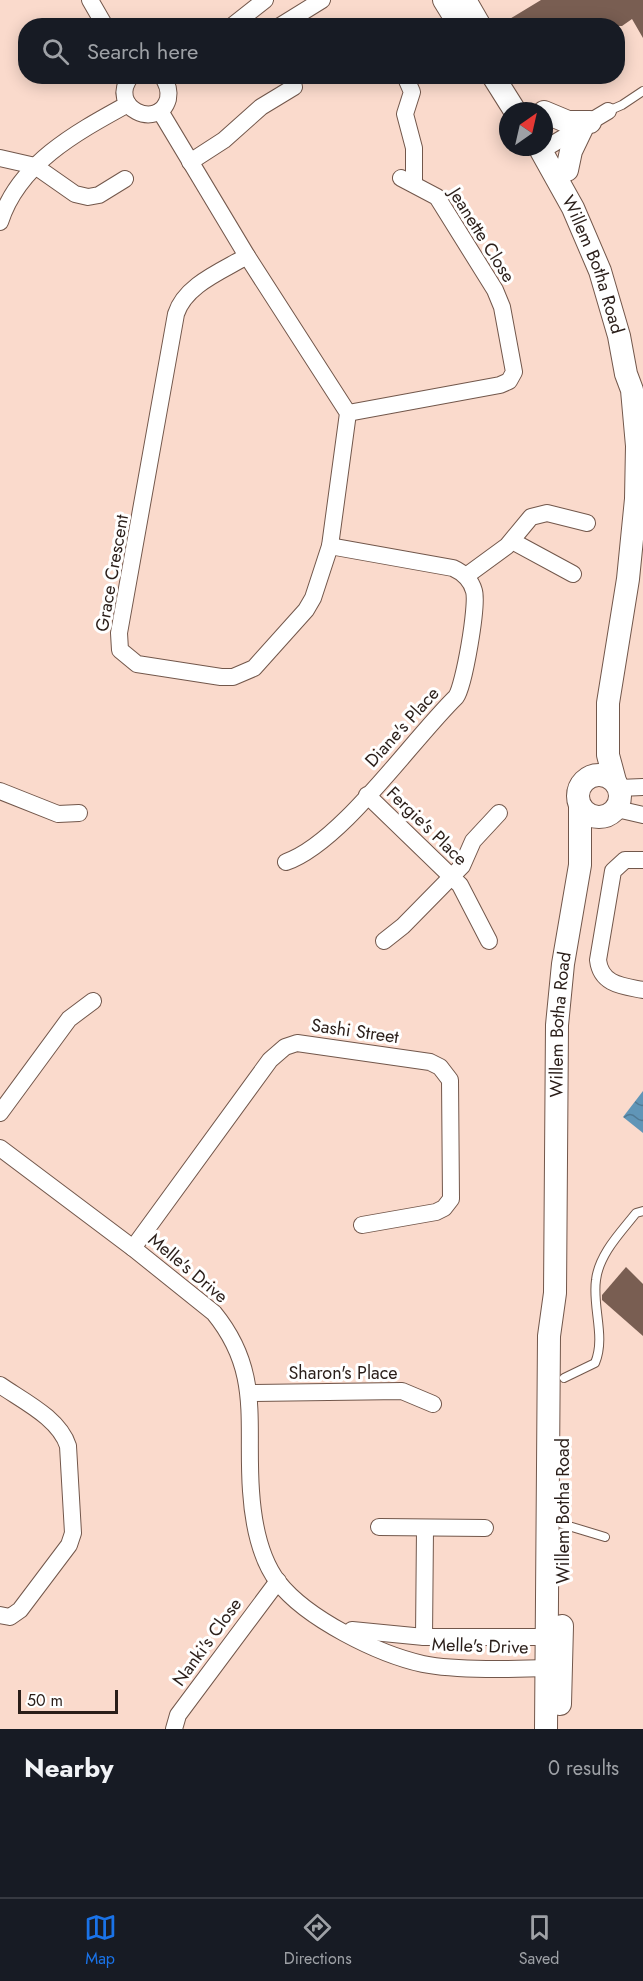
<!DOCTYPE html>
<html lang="en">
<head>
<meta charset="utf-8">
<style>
	:root { --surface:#171b24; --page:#20242c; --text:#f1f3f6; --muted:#9ea1a6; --line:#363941; --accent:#1a73e8 }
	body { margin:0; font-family:Jost,sans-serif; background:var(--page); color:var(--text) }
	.compass { position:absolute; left:499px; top:102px; width:54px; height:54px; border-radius:50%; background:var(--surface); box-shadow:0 3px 15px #0003; rotate:34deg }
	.scale { position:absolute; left:18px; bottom:15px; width:100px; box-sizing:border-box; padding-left:6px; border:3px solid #2a1e19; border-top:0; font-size:16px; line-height:21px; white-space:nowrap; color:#2a1e19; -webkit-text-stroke:4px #fff; paint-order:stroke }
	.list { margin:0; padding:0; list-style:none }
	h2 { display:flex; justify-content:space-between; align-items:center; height:78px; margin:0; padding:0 24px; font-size:26px }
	h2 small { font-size:20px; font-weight:400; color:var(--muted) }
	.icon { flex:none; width:33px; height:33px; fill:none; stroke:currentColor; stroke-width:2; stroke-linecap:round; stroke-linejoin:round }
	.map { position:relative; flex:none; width:643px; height:1729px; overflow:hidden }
	.search { position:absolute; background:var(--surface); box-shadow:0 3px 15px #0003; left:18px; right:18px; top:18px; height:66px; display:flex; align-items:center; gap:15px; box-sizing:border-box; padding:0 21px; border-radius:24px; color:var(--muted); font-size:22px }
	.sheet { height:168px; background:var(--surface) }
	nav { display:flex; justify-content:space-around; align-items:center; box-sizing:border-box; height:84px; border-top:2px solid var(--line); background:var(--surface); font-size:16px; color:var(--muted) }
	nav a { display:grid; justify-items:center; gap:3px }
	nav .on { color:var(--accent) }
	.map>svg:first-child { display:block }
	.water { fill:url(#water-waves) }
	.building { fill:#795e52 }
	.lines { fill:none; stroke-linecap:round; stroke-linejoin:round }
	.lane-casing { stroke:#72574b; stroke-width:10 }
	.street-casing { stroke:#72574b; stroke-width:18 }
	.secondary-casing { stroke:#72574b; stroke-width:24 }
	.lane { stroke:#fff; stroke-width:8 }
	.street { stroke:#fff; stroke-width:16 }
	.secondary { stroke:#fff; stroke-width:22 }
	.labels { text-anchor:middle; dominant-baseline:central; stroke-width:6; stroke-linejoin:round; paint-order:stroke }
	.street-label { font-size:18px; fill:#2a1e19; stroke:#fff }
</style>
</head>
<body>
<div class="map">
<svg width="643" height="1729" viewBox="0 0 643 1729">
	<defs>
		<pattern id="water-waves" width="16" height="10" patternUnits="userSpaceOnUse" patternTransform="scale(1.5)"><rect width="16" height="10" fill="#6095b7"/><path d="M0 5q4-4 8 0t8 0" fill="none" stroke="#4f7994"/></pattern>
	</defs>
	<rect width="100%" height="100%" fill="#fadacc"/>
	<path class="water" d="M 643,1091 L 643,1133 L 623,1117 Z"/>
	<g class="building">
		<path d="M 541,0 L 643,0 L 643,38 L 632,19 L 622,26 L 498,26 Z"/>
		<path d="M 626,1267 L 643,1284 L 643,1336 L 602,1300 L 602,1295 Z"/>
	</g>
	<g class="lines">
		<g class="lane-casing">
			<g id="lane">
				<path d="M 608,111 L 622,105 L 643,91"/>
				<path d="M 564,1378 L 595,1363 C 606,1337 592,1307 596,1280 C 599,1254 621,1232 636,1213 L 643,1211"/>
				<path d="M 562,1524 L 605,1537"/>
			</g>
		</g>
		<g class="street-casing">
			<g id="street">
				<path d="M 90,0 L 105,26"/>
				<path d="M 232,26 L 265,0"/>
				<path d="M 280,26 L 322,0"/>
				<path d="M 131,76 C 106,108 159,131 168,99 C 170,90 167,83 162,76"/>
				<path d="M 405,76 L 412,92 L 405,114 L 414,148 L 414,183"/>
				<path d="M 160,111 L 247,256"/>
				<path d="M 541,151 L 608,111"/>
				<path d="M 0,158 L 35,166 L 75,194 L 88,197 L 99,195 L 125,179"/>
				<path d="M 190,162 L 224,140 L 261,107 L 294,87"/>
				<path d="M 0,222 C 19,163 77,132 128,104"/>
				<path d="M 247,256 L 348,413 L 330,546 L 313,598 L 306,610 L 254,668 L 233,677 L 221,677 L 137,664 L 120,650 L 119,633 L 176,314 C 185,285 222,271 247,256 Z"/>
				<path d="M 348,413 L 500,385 L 509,381 L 514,372 L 502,307 L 495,290 L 437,197 L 401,178"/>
				<path d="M 512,541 L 573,574"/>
				<path d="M 466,576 L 507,546 L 531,517 L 547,513 L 587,523"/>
				<path d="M 619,788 L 643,787"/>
				<path d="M 0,791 L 58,814 L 79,813"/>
				<path d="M 367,795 L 460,885 L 489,941"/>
				<path d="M 617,809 L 643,815"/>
				<path d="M 643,860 L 625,860 L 613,871 L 598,960 C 601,985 623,986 643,990"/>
				<path d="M 286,862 C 341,843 411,741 456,697 C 464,686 478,605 474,591 C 471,580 464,573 453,568 L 330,546"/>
				<path d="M 384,941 L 403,926 L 462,866 L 473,841 L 499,813"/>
				<path d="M 0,1113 L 69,1019 L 93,1001"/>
				<path d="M 0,1148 L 133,1248 L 214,1313 C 262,1372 246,1422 251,1491 C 253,1521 259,1557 278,1582 C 307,1619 378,1654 423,1664 C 458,1671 519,1669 555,1668"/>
				<path d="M 133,1248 L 270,1060 L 285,1047 L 297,1043 L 430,1062 L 440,1067 L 450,1080 L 451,1199 L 444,1208 L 436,1212 L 362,1225"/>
				<path d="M 0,1385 C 23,1401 59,1418 68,1446 L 73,1533 L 69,1545 L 20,1610 L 10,1617 L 0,1615"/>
				<path d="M 250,1393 L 402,1391 L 433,1404"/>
				<path d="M 379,1527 L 485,1528"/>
				<path d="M 352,1630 L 424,1637 L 557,1637"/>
				<path d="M 424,1637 L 425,1529"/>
				<path d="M 174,1729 L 178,1715 L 278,1581"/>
			</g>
		</g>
		<g class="secondary-casing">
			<g id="secondary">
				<path d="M 444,0 L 460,26"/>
				<path d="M 465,0 L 480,26"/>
				<path d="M 493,76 L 515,111"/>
				<path d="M 544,112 L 568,122 L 590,122"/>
				<path id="s1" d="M 539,147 L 573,208 L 600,271 L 619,336 L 626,374 L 632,390 L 637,446 L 636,499 L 628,579 L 608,703 L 608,755 L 615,781"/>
				<path d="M 567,170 L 571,151 L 583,126"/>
				<circle cx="599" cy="796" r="21"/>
				<path d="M 560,1704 L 562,1626"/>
				<path id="s2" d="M 546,1729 L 549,1336 L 555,1293 L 557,1025 L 563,964 L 580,865 L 580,806"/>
			</g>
		</g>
		<use href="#lane" class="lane"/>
		<use href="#street" class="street"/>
		<use href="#secondary" class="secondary"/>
	</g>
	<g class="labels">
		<g class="street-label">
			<text transform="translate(482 235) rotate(58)">Jeanette Close</text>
			<text stroke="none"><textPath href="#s1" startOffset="130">Willem Botha Road</textPath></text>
			<text transform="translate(112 573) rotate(-80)">Grace Crescent</text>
			<text transform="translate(402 727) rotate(-48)">Diane's Place</text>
			<text transform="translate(427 826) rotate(44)">Fergie's Place</text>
			<text stroke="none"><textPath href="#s2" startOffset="705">Willem Botha Road</textPath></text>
			<text transform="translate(355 1031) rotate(8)">Sashi Street</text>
			<text transform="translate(188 1268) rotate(40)">Melle's Drive</text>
			<text x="343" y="1373">Sharon's Place</text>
			<text transform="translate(563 1511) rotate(-90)">Willem Botha Road</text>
			<text transform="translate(207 1642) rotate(-54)">Nanki's Close</text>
			<text transform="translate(480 1646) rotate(2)">Melle's Drive</text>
		</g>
	</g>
</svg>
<svg class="compass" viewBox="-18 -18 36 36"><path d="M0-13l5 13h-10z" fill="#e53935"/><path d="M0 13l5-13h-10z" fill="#9ea1a6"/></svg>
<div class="scale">50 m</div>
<div class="search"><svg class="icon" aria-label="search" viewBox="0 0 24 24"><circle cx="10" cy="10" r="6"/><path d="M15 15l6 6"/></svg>Search here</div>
</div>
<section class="sheet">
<h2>Nearby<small>0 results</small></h2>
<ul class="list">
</ul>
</section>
<nav>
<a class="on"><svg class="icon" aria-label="map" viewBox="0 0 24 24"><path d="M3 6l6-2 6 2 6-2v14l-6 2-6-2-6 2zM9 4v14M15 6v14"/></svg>Map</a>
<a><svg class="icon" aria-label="directions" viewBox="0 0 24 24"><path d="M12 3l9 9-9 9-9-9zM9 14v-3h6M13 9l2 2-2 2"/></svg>Directions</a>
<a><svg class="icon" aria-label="saved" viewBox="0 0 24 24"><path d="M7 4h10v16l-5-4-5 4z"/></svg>Saved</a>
</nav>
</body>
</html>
